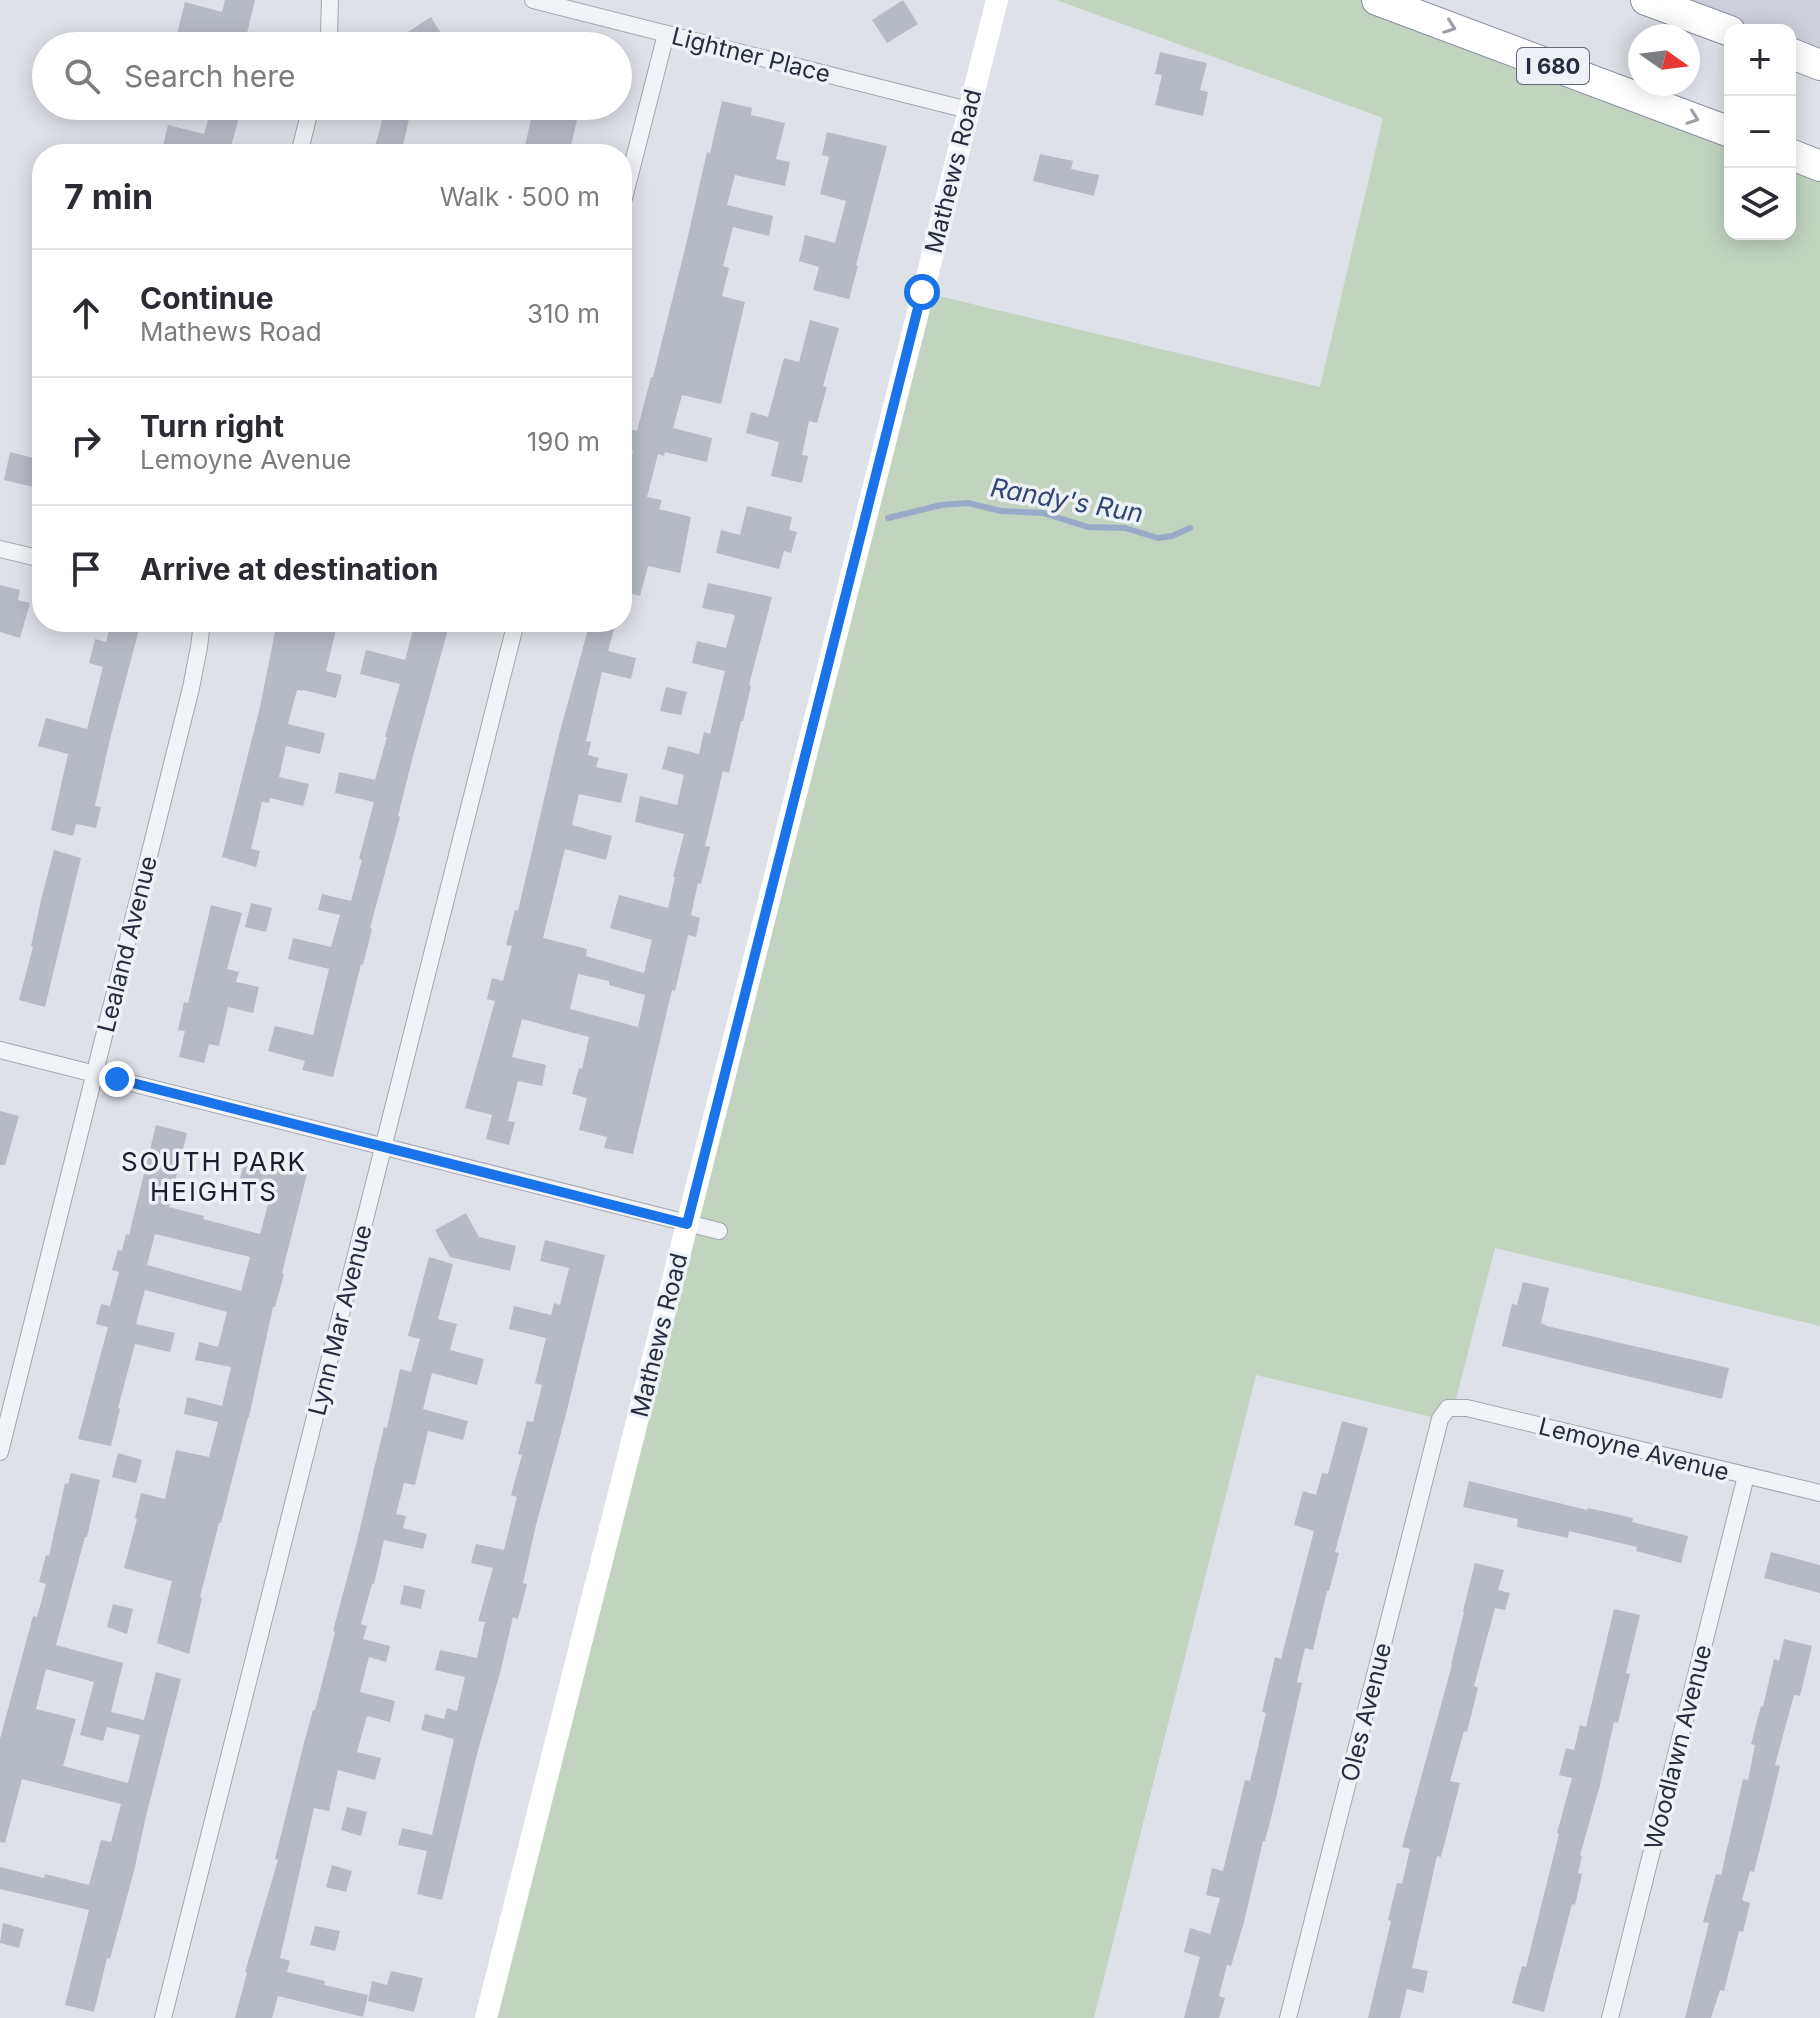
<!DOCTYPE html>
<html lang="en">
<head>
<meta charset="utf-8">
<style>
	:root { --surface:#fff; --page:#f7f7f7; --text:#2b2b33; --muted:#7c7c81; --line:#e1e1e2 }
	body { margin:0; font-family:Inter,sans-serif; background:var(--page); color:var(--text) }
	.controls { position:absolute; right:24px; top:24px; display:grid; overflow:hidden; border-radius:16px; box-shadow:0 4px 20px #0003 }
	.controls button { width:72px; height:72px; display:grid; place-items:center; padding:0; border:0; border-bottom:2px solid var(--line); background:var(--surface); color:var(--text); font:40px sans-serif }
	.compass { position:absolute; left:1628px; top:24px; width:72px; height:72px; border-radius:50%; background:var(--surface); box-shadow:0 4px 20px #0003; rotate:104deg }
	.stop { position:absolute; width:24px; height:24px; margin:-18px; border:6px solid #1a73e8; border-radius:50%; background:#fff }
	.stop.end { background:#1a73e8; border-color:#fff; box-shadow:0 2px 8px #0008 }
	.list { margin:0; padding:0; list-style:none }
	h2 { display:flex; justify-content:space-between; align-items:center; height:104px; margin:0; padding:0 32px; font-size:34px }
	h2 small { font-size:26px; font-weight:400; color:var(--muted) }
	.list li { display:grid; grid-template-columns:52px 1fr auto; gap:24px; align-items:center; box-sizing:border-box; height:128px; padding:0 32px; border-top:2px solid var(--line) }
	.list b { display:block; font-size:30px; white-space:nowrap }
	.list p { margin:0; font-size:26px; white-space:nowrap; color:var(--muted) }
	.list em { font-size:26px; font-style:normal; color:var(--muted) }
	.icon { flex:none; width:44px; height:44px; fill:none; stroke:currentColor; stroke-width:2; stroke-linecap:round; stroke-linejoin:round }
	.map { position:relative; flex:none; width:1820px; height:2018px; overflow:hidden }
	.search { position:absolute; background:var(--surface); box-shadow:0 4px 20px #0003; left:32px; top:32px; width:600px; height:88px; display:flex; align-items:center; gap:20px; box-sizing:border-box; padding:0 28px; border-radius:44px; color:var(--muted); font-size:30px }
	.panel { position:absolute; background:var(--surface); box-shadow:0 4px 20px #0003; left:32px; top:144px; width:600px; height:488px; border-radius:32px }
	.map>svg:first-child { display:block }
	.built { fill:#cdd0da }
	.green { fill:#c2d3c0 }
	.lines { fill:none; stroke-linecap:round; stroke-linejoin:round }
	.stream { stroke:#99aac9; stroke-width:6 }
	.building { fill:#b6bac5; fill-rule:evenodd }
	.street-casing { stroke:#a4a7b2; stroke-width:18 }
	.highway-casing { stroke:#868d9f; stroke-width:32 }
	.street { stroke:#f2f3f7; stroke-width:16 }
	.secondary { stroke:#fff; stroke-width:22 }
	.highway { stroke:#fff; stroke-width:30 }
	.oneway { stroke:#9ea0a9 }
	.route { stroke:#1a73e8; stroke-width:10 }
	.labels { text-anchor:middle; dominant-baseline:central; stroke-width:7; stroke-linejoin:round; paint-order:stroke }
	.shield { fill:#eef1f6; stroke:#636877; stroke-width:2 }
	.shield-label { font-size:22px; font-weight:bold; fill:#272d40 }
	.street-label { font-size:24px; fill:#272d40; stroke:#eef1f6 }
	.water-label { font-size:26px; font-style:italic; fill:#314774; stroke:#eef1f6 }
	.neighbourhood-label { font-size:26px; letter-spacing:2px; fill:#1a1f30; stroke:#eef1f6 }
</style>
</head>
<body>
<div class="map">
<svg width="1820" height="2018" viewBox="0 0 1820 2018">
	<rect width="100%" height="100%" fill="#dfe1e8"/>
	<path class="built" d="M 1646,0 L 1820,0 L 1820,65 L 1790,53 L 1790,30 L 1730,30 Z"/>
	<path class="green" d="M 1056,0 L 1377,0 L 1730,132 L 1730,234 L 1790,234 L 1790,154 L 1820,166 L 1820,1326 L 1495,1248 L 1454,1407 L 1440,1419 L 1256,1375 L 1094,2018 L 486,2018 L 922,292 L 1320,387 L 1383,118 Z"/>
	<g class="lines">
		<path class="stream" d="M 888,518 L 941,505 L 968,503 L 1001,511 L 1043,513 L 1088,527 L 1125,528 L 1158,538 L 1172,536 L 1190,528"/>
	</g>
	<g class="building">
		<path d="M 225,0 L 255,0 L 244,46 L 222,46 L 177,34 L 185,2 L 222,12 Z"/>
		<path d="M 903,0 L 918,24 L 887,43 L 872,20 Z"/>
		<path d="M 431,17 L 449,46 L 386,46 Z"/>
		<path d="M 1160,52 L 1207,63 L 1200,90 L 1208,92 L 1203,116 L 1155,105 L 1162,75 L 1155,74 Z"/>
		<path d="M 722,101 L 752,108 L 751,115 L 785,123 L 776,159 L 790,162 L 785,186 L 735,175 L 727,205 L 773,216 L 769,236 L 733,227 L 723,266 L 729,268 L 722,296 L 745,302 L 721,404 L 682,395 L 673,428 L 712,438 L 707,462 L 665,452 L 664,456 L 658,454 L 647,497 L 662,500 L 659,509 L 691,517 L 680,573 L 648,566 L 640,596 L 622,591 L 622,491 L 633,451 L 625,449 L 630,429 L 637,431 L 651,377 L 653,377 L 685,249 L 707,152 L 710,153 Z"/>
		<path d="M 212,106 L 242,106 L 229,154 L 161,154 L 168,125 L 204,134 Z"/>
		<path d="M 386,106 L 412,106 L 401,154 L 373,154 Z"/>
		<path d="M 534,106 L 572,106 L 569,118 L 577,120 L 569,154 L 558,154 L 525,146 Z"/>
		<path d="M 827,132 L 887,146 L 856,265 L 858,266 L 849,299 L 813,290 L 819,267 L 799,261 L 805,235 L 835,243 L 846,201 L 820,194 L 829,157 L 822,155 Z"/>
		<path d="M 1040,154 L 1073,161 L 1071,169 L 1099,175 L 1094,196 L 1033,181 Z"/>
		<path d="M 810,320 L 839,328 L 823,386 L 827,387 L 817,423 L 809,421 L 802,455 L 808,456 L 802,483 L 771,476 L 779,442 L 746,433 L 751,412 L 768,417 L 784,358 L 799,362 Z"/>
		<path d="M 10,452 L 42,460 L 42,489 L 4,480 Z"/>
		<path d="M 747,506 L 792,517 L 789,530 L 797,532 L 791,553 L 784,551 L 779,569 L 716,553 L 721,530 L 740,535 Z"/>
		<path d="M 708,583 L 772,597 L 749,685 L 751,686 L 743,721 L 741,721 L 729,773 L 723,771 L 705,846 L 710,847 L 701,884 L 698,883 L 691,915 L 700,918 L 696,937 L 688,935 L 675,991 L 672,990 L 633,1154 L 604,1148 L 607,1137 L 579,1130 L 587,1098 L 572,1094 L 579,1068 L 582,1069 L 589,1037 L 522,1019 L 512,1057 L 546,1065 L 542,1086 L 518,1081 L 508,1121 L 515,1122 L 509,1145 L 486,1139 L 492,1115 L 465,1108 L 495,1001 L 487,999 L 492,978 L 503,981 L 512,946 L 506,945 L 515,910 L 518,911 L 559,735 L 590,622 L 601,622 L 615,626 L 608,651 L 636,658 L 631,679 L 602,672 L 586,741 L 591,742 L 588,755 L 599,758 L 596,767 L 628,774 L 621,803 L 579,794 L 572,825 L 612,836 L 606,860 L 565,849 L 543,938 L 587,949 L 586,956 L 644,973 L 652,940 L 610,928 L 619,895 L 668,908 L 675,877 L 673,877 L 684,834 L 635,822 L 640,796 L 677,805 L 684,775 L 662,769 L 668,746 L 699,754 L 704,732 L 710,734 L 725,671 L 692,663 L 697,641 L 726,648 L 735,615 L 702,608 ZM 578,974 L 609,981 L 609,985 L 645,995 L 638,1027 L 570,1009 Z"/>
		<path d="M 0,585 L 20,590 L 18,600 L 30,603 L 20,638 L 0,632 Z"/>
		<path d="M 111,622 L 141,622 L 110,739 L 95,806 L 101,807 L 96,828 L 76,824 L 73,836 L 51,830 L 68,754 L 38,746 L 46,718 L 87,729 L 103,667 L 89,663 L 95,639 L 106,642 Z"/>
		<path d="M 277,622 L 307,622 L 320,625 L 321,622 L 338,622 L 326,671 L 342,675 L 336,698 L 303,690 L 303,691 L 297,690 L 288,724 L 325,733 L 320,754 L 286,746 L 279,777 L 309,784 L 303,806 L 270,798 L 269,803 L 262,802 L 251,849 L 260,851 L 256,867 L 222,857 L 260,707 Z"/>
		<path d="M 415,622 L 450,622 L 413,756 L 398,816 L 400,817 L 370,928 L 372,929 L 363,965 L 361,964 L 333,1077 L 302,1070 L 305,1061 L 268,1051 L 275,1026 L 313,1035 L 329,969 L 288,959 L 293,938 L 331,947 L 340,915 L 318,910 L 322,894 L 351,901 L 362,860 L 359,859 L 374,802 L 335,793 L 339,772 L 375,780 L 387,737 L 385,737 L 400,684 L 360,674 L 366,650 L 405,660 Z"/>
		<path d="M 666,687 L 687,692 L 681,715 L 660,711 Z"/>
		<path d="M 54,850 L 81,858 L 45,1007 L 19,1000 L 33,947 L 31,946 L 41,900 Z"/>
		<path d="M 251,903 L 272,908 L 266,932 L 245,927 Z"/>
		<path d="M 211,905 L 242,913 L 227,969 L 239,972 L 236,982 L 259,987 L 253,1013 L 228,1007 L 219,1046 L 209,1044 L 204,1063 L 179,1057 L 185,1031 L 178,1030 L 184,1002 L 188,1003 Z"/>
		<path d="M 0,1111 L 19,1116 L 5,1165 L 0,1165 Z"/>
		<path d="M 156,1125 L 187,1133 L 169,1207 L 204,1216 L 203,1219 L 260,1234 L 272,1190 L 239,1182 L 245,1160 L 307,1174 L 282,1273 L 284,1274 L 275,1307 L 273,1307 L 249,1417 L 248,1417 L 221,1523 L 219,1523 L 200,1597 L 202,1598 L 189,1654 L 157,1643 L 172,1581 L 124,1568 L 137,1519 L 135,1518 L 141,1493 L 165,1499 L 176,1450 L 209,1457 L 218,1422 L 184,1414 L 187,1397 L 222,1406 L 231,1367 L 195,1360 L 199,1342 L 218,1347 L 227,1312 L 145,1290 L 136,1324 L 175,1333 L 170,1352 L 135,1344 L 118,1408 L 120,1409 L 111,1446 L 78,1439 L 108,1327 L 96,1324 L 101,1304 L 110,1306 L 119,1272 L 112,1270 L 118,1250 L 122,1251 L 126,1234 L 129,1235 ZM 155,1234 L 250,1257 L 241,1291 L 147,1265 Z"/>
		<path d="M 466,1213 L 479,1237 L 516,1246 L 510,1271 L 450,1257 L 435,1230 Z"/>
		<path d="M 545,1240 L 605,1255 L 566,1414 L 536,1525 L 523,1583 L 527,1584 L 518,1619 L 513,1617 L 500,1673 L 477,1754 L 442,1900 L 417,1894 L 427,1851 L 398,1845 L 402,1828 L 432,1835 L 454,1739 L 421,1730 L 425,1714 L 444,1719 L 447,1708 L 457,1711 L 465,1677 L 435,1670 L 440,1650 L 477,1658 L 485,1622 L 478,1621 L 493,1568 L 471,1563 L 476,1544 L 504,1550 L 517,1497 L 511,1495 L 522,1455 L 518,1454 L 527,1421 L 533,1422 L 542,1385 L 535,1383 L 546,1338 L 509,1329 L 514,1306 L 551,1315 L 554,1303 L 560,1305 L 569,1268 L 540,1261 Z"/>
		<path d="M 429,1257 L 453,1264 L 438,1319 L 457,1324 L 450,1350 L 484,1359 L 477,1385 L 432,1373 L 423,1409 L 468,1421 L 463,1440 L 428,1431 L 415,1485 L 404,1483 L 396,1514 L 406,1516 L 403,1528 L 427,1534 L 423,1549 L 384,1540 L 374,1584 L 372,1584 L 361,1624 L 367,1626 L 363,1639 L 390,1646 L 386,1662 L 369,1657 L 360,1692 L 395,1701 L 390,1722 L 367,1716 L 357,1752 L 381,1758 L 375,1780 L 338,1770 L 329,1811 L 314,1808 L 280,1958 L 290,1961 L 287,1972 L 325,1981 L 324,1985 L 368,1995 L 363,2017 L 278,1996 L 272,2018 L 235,2018 L 247,1973 L 245,1972 L 278,1860 L 275,1859 L 304,1743 L 313,1710 L 315,1710 L 335,1632 L 333,1631 L 357,1541 L 384,1427 L 387,1428 L 400,1369 L 411,1372 L 420,1339 L 408,1336 Z"/>
		<path d="M 1523,1282 L 1549,1288 L 1541,1323 L 1547,1326 L 1729,1368 L 1722,1399 L 1502,1346 L 1512,1304 L 1517,1305 Z"/>
		<path d="M 1342,1421 L 1368,1428 L 1335,1552 L 1339,1553 L 1329,1591 L 1327,1591 L 1313,1650 L 1305,1648 L 1297,1682 L 1302,1683 L 1276,1798 L 1265,1841 L 1263,1841 L 1244,1922 L 1231,1966 L 1227,1965 L 1219,1996 L 1225,1998 L 1219,2018 L 1184,2018 L 1200,1957 L 1184,1952 L 1190,1928 L 1210,1934 L 1220,1898 L 1206,1895 L 1212,1868 L 1223,1871 L 1245,1780 L 1250,1781 L 1266,1713 L 1262,1712 L 1275,1657 L 1281,1659 L 1314,1531 L 1294,1525 L 1303,1491 L 1316,1495 L 1322,1473 L 1328,1474 Z"/>
		<path d="M 118,1453 L 142,1460 L 136,1483 L 112,1477 Z"/>
		<path d="M 71,1473 L 100,1480 L 87,1537 L 85,1537 L 56,1645 L 123,1663 L 111,1712 L 144,1720 L 156,1672 L 181,1679 L 146,1816 L 134,1871 L 110,1959 L 107,1958 L 94,2012 L 65,2005 L 89,1910 L 0,1889 L 0,1867 L 44,1878 L 45,1874 L 89,1885 L 101,1840 L 111,1842 L 121,1804 L 22,1779 L 5,1843 L 0,1842 L 0,1739 L 33,1616 L 37,1617 L 46,1584 L 39,1582 L 46,1555 L 49,1556 L 65,1483 L 68,1484 ZM 46,1669 L 94,1682 L 80,1735 L 103,1741 L 107,1727 L 140,1735 L 128,1783 L 63,1766 L 76,1719 L 36,1709 Z"/>
		<path d="M 1469,1481 L 1587,1510 L 1588,1508 L 1633,1518 L 1632,1522 L 1688,1536 L 1681,1563 L 1636,1551 L 1637,1547 L 1569,1531 L 1568,1538 L 1517,1527 L 1518,1519 L 1463,1507 Z"/>
		<path d="M 1771,1552 L 1820,1565 L 1820,1593 L 1764,1578 Z"/>
		<path d="M 1475,1563 L 1504,1570 L 1498,1590 L 1510,1593 L 1505,1610 L 1495,1608 L 1474,1686 L 1478,1688 L 1467,1732 L 1464,1731 L 1450,1781 L 1460,1783 L 1441,1857 L 1437,1856 L 1412,1968 L 1428,1971 L 1423,1993 L 1407,1989 L 1400,2018 L 1368,2018 L 1391,1921 L 1388,1920 L 1397,1883 L 1402,1884 L 1410,1849 L 1402,1847 L 1452,1665 L 1451,1665 L 1464,1612 L 1463,1611 Z"/>
		<path d="M 404,1585 L 425,1590 L 421,1609 L 400,1604 Z"/>
		<path d="M 113,1604 L 133,1609 L 127,1634 L 107,1627 Z"/>
		<path d="M 1614,1609 L 1640,1615 L 1626,1673 L 1630,1674 L 1618,1723 L 1614,1722 L 1600,1785 L 1580,1855 L 1582,1856 L 1578,1873 L 1582,1874 L 1575,1905 L 1572,1904 L 1544,2012 L 1512,2003 L 1522,1966 L 1526,1967 L 1559,1834 L 1557,1833 L 1572,1778 L 1559,1775 L 1566,1748 L 1574,1750 L 1580,1725 L 1586,1727 Z"/>
		<path d="M 1784,1639 L 1812,1646 L 1800,1696 L 1794,1695 L 1775,1765 L 1780,1766 L 1768,1816 L 1754,1872 L 1750,1871 L 1742,1900 L 1750,1903 L 1743,1932 L 1739,1931 L 1724,1991 L 1720,1990 L 1711,2018 L 1685,2018 L 1709,1923 L 1703,1922 L 1716,1874 L 1721,1875 L 1743,1779 L 1748,1780 L 1755,1745 L 1751,1744 L 1761,1706 L 1763,1707 L 1774,1659 L 1779,1661 Z"/>
		<path d="M 347,1807 L 367,1812 L 361,1836 L 341,1830 Z"/>
		<path d="M 332,1865 L 352,1871 L 346,1892 L 326,1887 Z"/>
		<path d="M 3,1923 L 24,1929 L 19,1948 L 0,1943 Z"/>
		<path d="M 315,1926 L 340,1931 L 335,1951 L 310,1945 Z"/>
		<path d="M 391,1971 L 423,1978 L 414,2012 L 368,2001 L 372,1981 L 387,1985 Z"/>
	</g>
	<g class="lines">
		<g class="street-casing">
			<g id="street">
				<path d="M 533,0 L 968,110"/>
				<path d="M 326,46 L 329,34 L 330,0"/>
				<path d="M 299,154 L 311,106"/>
				<path d="M 622,206 L 666,34"/>
				<path d="M 0,549 L 42,559"/>
				<path d="M 0,1050 L 719,1231"/>
				<path d="M 0,1452 L 191,688 L 199,647 L 202,622"/>
				<path d="M 163,2018 L 516,622"/>
				<path d="M 1288,2018 L 1440,1419 L 1448,1408 L 1467,1408 L 1820,1493"/>
				<path d="M 1610,2018 L 1746,1476"/>
			</g>
		</g>
		<g class="highway-casing">
			<g id="highway">
				<path d="M 1377,0 L 1730,132"/>
				<path d="M 1646,0 L 1730,31"/>
				<path d="M 1790,53 L 1820,65"/>
				<path d="M 1790,154 L 1820,166"/>
			</g>
		</g>
		<use href="#street" class="street"/>
		<path class="secondary" d="M 486,2018 L 997,0"/>
		<use href="#highway" class="highway"/>
	</g>
	<defs><path id="oneway-chevron" d="M-2-3.5L2.5 0L-2 3.5" fill="none" stroke-width="1.6" stroke-linecap="round" stroke-linejoin="round" transform="scale(2)"/></defs>
	<g class="oneway">
		<use href="#oneway-chevron" transform="translate(1450 27) rotate(20)"/>
		<use href="#oneway-chevron" transform="translate(1693 118) rotate(20)"/>
	</g>
	<g class="lines">
		<path class="route" d="M 117,1079 L 687,1224 L 922,292"/>
	</g>
	<g class="labels">
		<rect class="shield" x="1517" y="48" width="72" height="36" rx="6"/>
		<g class="shield-label">
			<text x="1553" y="66">I 680</text>
		</g>
		<g class="street-label">
			<text transform="translate(751 55) rotate(14)">Lightner Place</text>
			<text transform="translate(953 171) rotate(-76)">Mathews Road</text>
			<text transform="translate(127 944) rotate(-76)">Lealand Avenue</text>
			<text transform="translate(340 1320) rotate(-76)">Lynn Mar Avenue</text>
			<text transform="translate(659 1335) rotate(-76)">Mathews Road</text>
			<text transform="translate(1634 1449) rotate(14)">Lemoyne Avenue</text>
			<text transform="translate(1366 1712) rotate(-76)">Oles Avenue</text>
			<text transform="translate(1678 1747) rotate(-76)">Woodlawn Avenue</text>
		</g>
		<g class="water-label">
			<text transform="translate(1067 500) rotate(10)">Randy's Run</text>
		</g>
		<g class="neighbourhood-label">
			<text x="214" y="1161">SOUTH PARK<tspan x="214" dy="30">HEIGHTS</tspan></text>
		</g>
	</g>
</svg>
<div class="controls">
<button>+</button>
<button>−</button>
<button><svg class="icon" aria-label="layers" viewBox="0 0 24 24"><path d="M12 4l9 5-9 5-9-5zM3 14l9 5 9-5"/></svg></button>
</div>
<svg class="compass" viewBox="-18 -18 36 36"><path d="M0-13l5 13h-10z" fill="#e53935"/><path d="M0 13l5-13h-10z" fill="#7c7c81"/></svg>
<div class="stop" style="left:922px;top:292px"></div>
<div class="stop end" style="left:117px;top:1079px"></div>
<div class="search"><svg class="icon" aria-label="search" viewBox="0 0 24 24"><circle cx="10" cy="10" r="6"/><path d="M15 15l6 6"/></svg>Search here</div>
<section class="panel">
<h2>7 min<small>Walk · 500 m</small></h2>
<ul class="list">
<li><svg class="icon" aria-label="ahead" viewBox="0 0 24 24"><path d="M12 20V5M6 11l6-6 6 6"/></svg><div><b>Continue</b><p>Mathews Road</p></div><em>310 m</em></li>
<li><svg class="icon" aria-label="right" viewBox="0 0 24 24"><path d="M7 20v-9h11M14 6l5 5-5 5"/></svg><div><b>Turn right</b><p>Lemoyne Avenue</p></div><em>190 m</em></li>
<li><svg class="icon" aria-label="arrive" viewBox="0 0 24 24"><path d="M6 21V4h12l-3 4 3 4H6"/></svg><div><b>Arrive at destination</b></div></li>
</ul>
</section>
</div>
</body>
</html>
